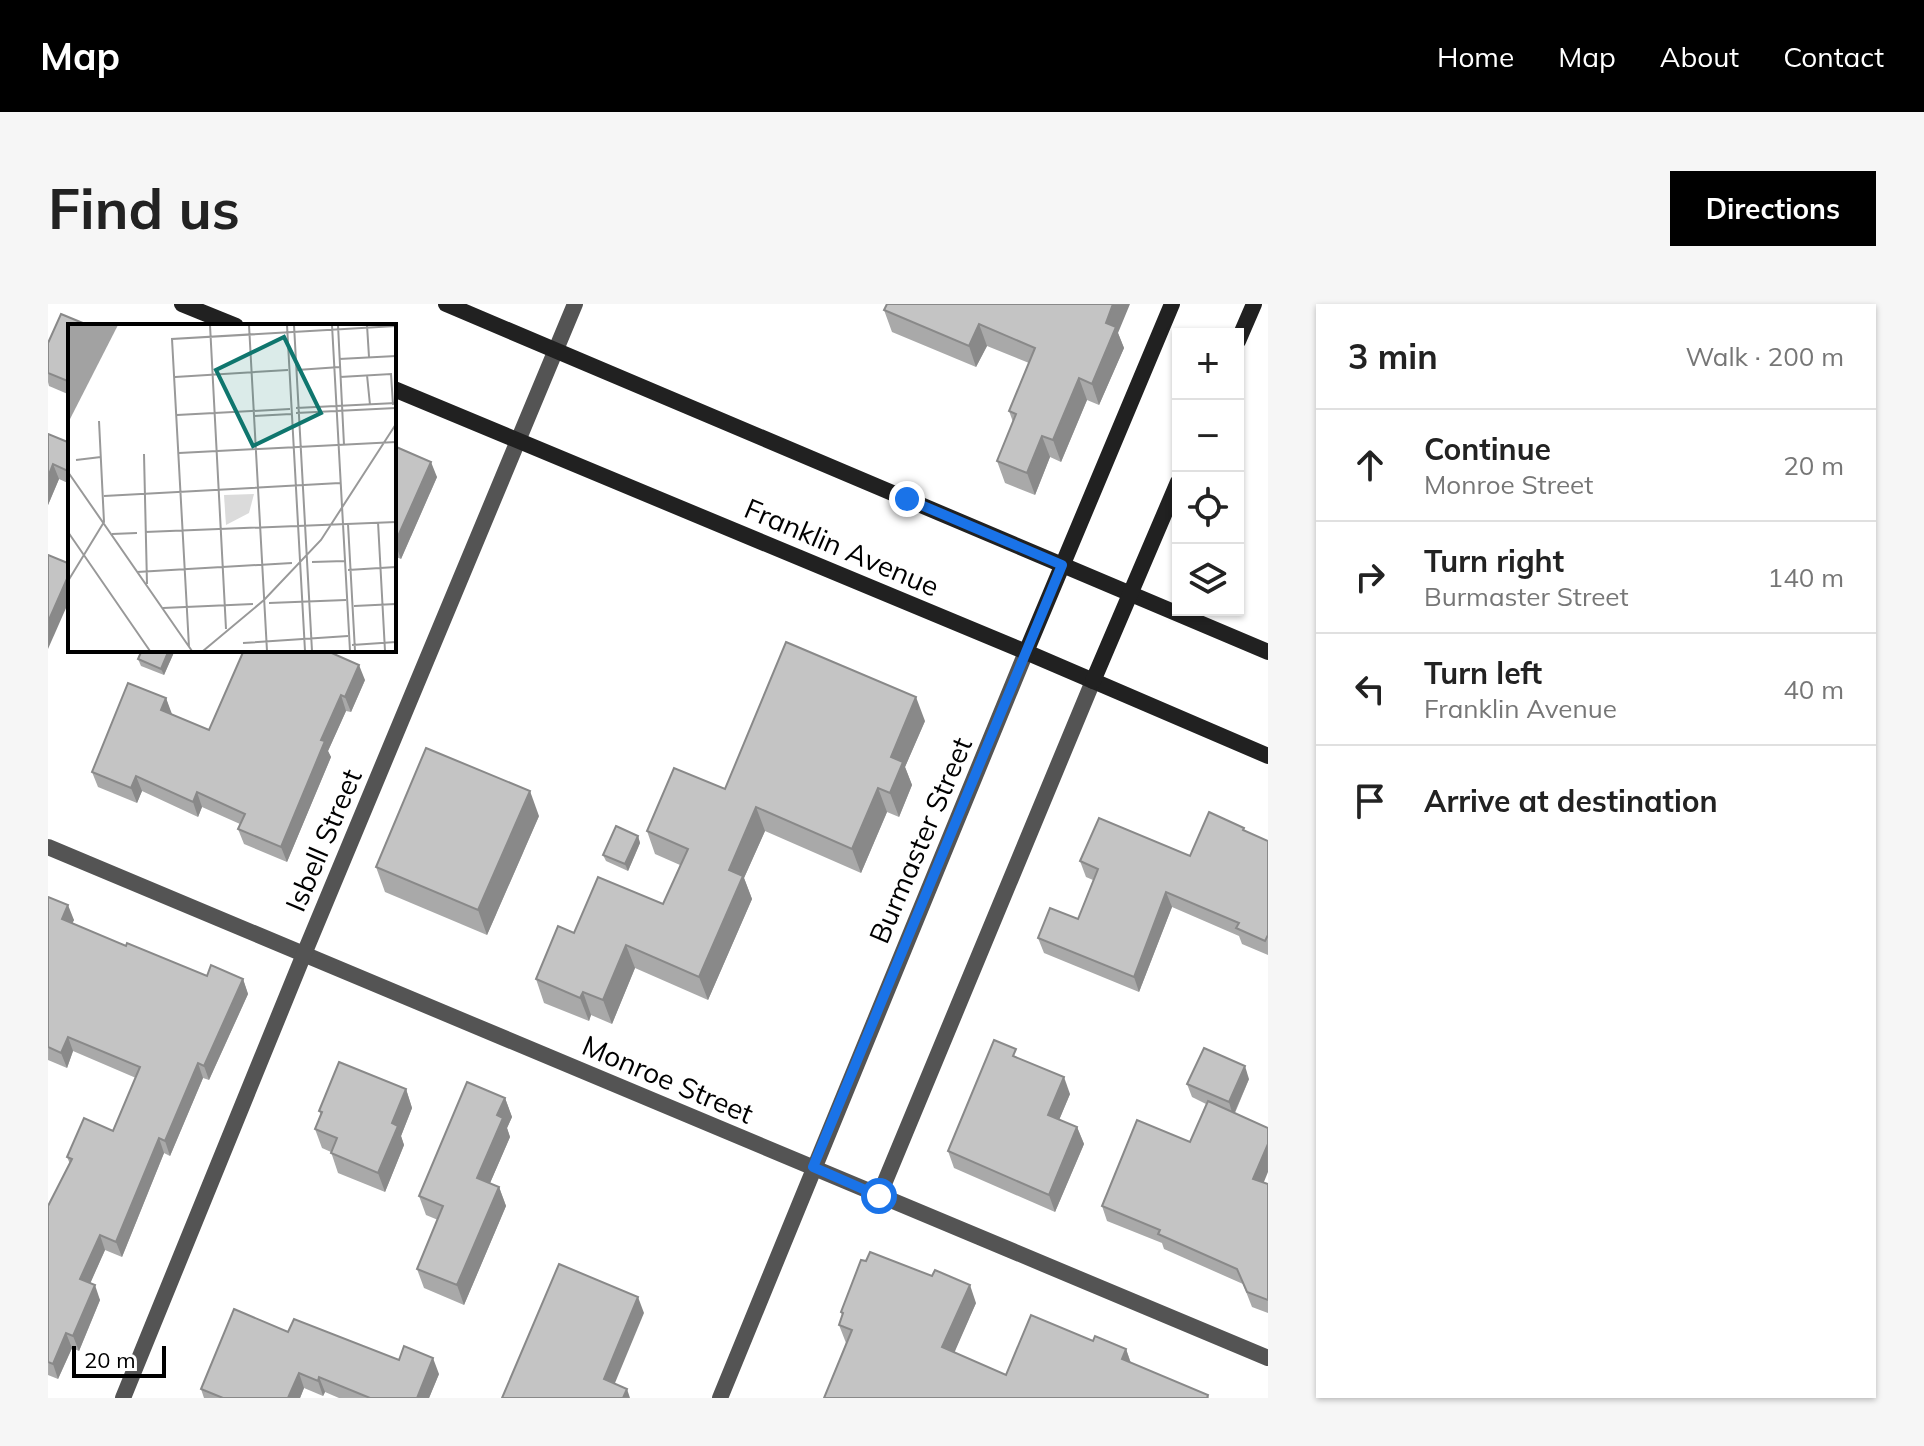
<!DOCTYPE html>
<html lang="en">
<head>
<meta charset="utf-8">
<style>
	:root { --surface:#fff; --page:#f6f6f6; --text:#222; --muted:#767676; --line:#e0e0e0; --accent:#000 }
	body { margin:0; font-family:Mulish,sans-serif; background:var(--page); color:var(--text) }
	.controls { position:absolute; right:24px; top:24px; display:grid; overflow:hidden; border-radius:0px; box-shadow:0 2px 6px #0004 }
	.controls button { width:72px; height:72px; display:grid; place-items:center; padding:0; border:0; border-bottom:2px solid var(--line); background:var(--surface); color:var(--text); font:40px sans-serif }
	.scale { position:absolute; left:24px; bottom:20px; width:94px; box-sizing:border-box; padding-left:8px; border:4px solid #000; border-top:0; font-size:22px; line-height:28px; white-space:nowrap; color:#000; -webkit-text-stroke:6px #fff; paint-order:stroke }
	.stop { position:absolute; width:24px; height:24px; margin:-18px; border:6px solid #1a73e8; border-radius:50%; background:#fff }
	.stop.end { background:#1a73e8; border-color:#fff; box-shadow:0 2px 8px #0008 }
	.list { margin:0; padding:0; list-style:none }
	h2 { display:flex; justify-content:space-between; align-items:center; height:104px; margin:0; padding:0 32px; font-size:34px }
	h2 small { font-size:26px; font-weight:400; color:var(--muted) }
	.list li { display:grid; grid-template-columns:52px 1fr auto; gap:24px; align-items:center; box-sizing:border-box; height:112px; padding:0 32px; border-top:2px solid var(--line) }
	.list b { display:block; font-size:30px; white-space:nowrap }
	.list p { margin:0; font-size:26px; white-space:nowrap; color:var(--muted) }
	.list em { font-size:26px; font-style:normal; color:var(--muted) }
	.icon { flex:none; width:44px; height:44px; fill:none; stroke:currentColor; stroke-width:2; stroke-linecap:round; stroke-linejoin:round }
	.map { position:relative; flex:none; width:1220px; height:1094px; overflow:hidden; border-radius:0px }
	header { display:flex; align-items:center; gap:48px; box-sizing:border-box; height:112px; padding:0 40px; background:var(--accent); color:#fff }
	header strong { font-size:38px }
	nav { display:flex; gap:44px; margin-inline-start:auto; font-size:28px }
	.intro { display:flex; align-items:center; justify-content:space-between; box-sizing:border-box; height:192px; padding:0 48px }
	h1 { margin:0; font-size:56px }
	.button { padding:20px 36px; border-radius:0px; background:var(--accent); color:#fff; font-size:28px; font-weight:700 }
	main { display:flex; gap:48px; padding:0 48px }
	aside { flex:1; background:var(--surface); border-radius:0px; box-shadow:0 2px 6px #0004 }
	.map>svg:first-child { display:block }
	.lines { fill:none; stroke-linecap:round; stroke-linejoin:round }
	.street { stroke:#545454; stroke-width:16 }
	.secondary { stroke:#212121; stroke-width:16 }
	.wall { fill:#a9a9a9 }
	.shaded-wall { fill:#898989 }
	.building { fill:#c4c4c4; stroke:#898989; stroke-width:2 }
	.route { stroke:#1a73e8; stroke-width:10 }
	.labels { text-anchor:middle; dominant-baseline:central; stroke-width:7; stroke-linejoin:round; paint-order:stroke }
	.street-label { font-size:28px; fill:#000; stroke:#fff }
	.inset-road { fill:none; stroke:#999; stroke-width:2 }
	.view { fill:#0f766e; fill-opacity:0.15; stroke:#0f766e; stroke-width:4 }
	.inset-edge { fill:none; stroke:#000; stroke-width:4 }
</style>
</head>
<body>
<header>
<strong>Map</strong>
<nav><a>Home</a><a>Map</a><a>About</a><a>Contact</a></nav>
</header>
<div class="intro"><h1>Find us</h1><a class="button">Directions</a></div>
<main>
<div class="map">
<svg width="1220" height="1094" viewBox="0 0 1220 1094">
	<rect width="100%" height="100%" fill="#fff"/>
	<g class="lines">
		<g class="street">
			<path d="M 0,543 L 1220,1054"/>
			<path d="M 831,892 L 1045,377"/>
			<path d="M 75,1094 L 256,650 L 527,0"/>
			<path d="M 672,1094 L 978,348"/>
		</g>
		<g class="secondary">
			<path d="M 134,0 L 188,22"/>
			<path d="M 398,0 L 1220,348"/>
			<path d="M 1190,37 L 1206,0"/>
			<path d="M 346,85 L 978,348 L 1220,452"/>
			<path d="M 978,348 L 1124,0"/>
			<path d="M 1045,377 L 1130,178"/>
		</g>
	</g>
	<g class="wall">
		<path d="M 836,6 L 1070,29 L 1076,44 L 1051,101 L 1039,96 L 1013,158 L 1002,153 L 987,191 L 957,179 L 949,157 L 965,118 L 961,107 L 981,59 L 939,42 L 928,63 L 844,28 Z"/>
		<path d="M 22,22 L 22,91 L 1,82 L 0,78 L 0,39 Z"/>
		<path d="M 0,130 L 22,139 L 22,180 L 11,175 L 0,201 Z"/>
		<path d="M 346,142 L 389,173 L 353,255 L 346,252 Z"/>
		<path d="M 94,346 L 127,346 L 116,371 L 93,362 L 90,355 Z"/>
		<path d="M 317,376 L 303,408 L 298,407 L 280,447 L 283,453 L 239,558 L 196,540 L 190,525 L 192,520 L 154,503 L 150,513 L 94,487 L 89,499 L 50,483 L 44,468 L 118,394 L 123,410 L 161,426 Z"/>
		<path d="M 877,417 L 857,463 L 864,481 L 851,513 L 839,508 L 813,569 L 717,527 L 696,574 L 704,595 L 660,696 L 587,664 L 564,720 L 543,711 L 541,717 L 496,699 L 488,675 L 526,629 L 615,600 L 632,561 L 607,550 L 599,527 L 677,485 Z"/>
		<path d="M 491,512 L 439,631 L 337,588 L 328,563 Z"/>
		<path d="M 1198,527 L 1220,537 L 1220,651 L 1194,640 L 1191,632 L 1124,603 L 1091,688 L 996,649 L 990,634 L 1030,615 L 1045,576 L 1038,573 L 1032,557 L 1142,552 Z"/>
		<path d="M 590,532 L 592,539 L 580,567 L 558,557 L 555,551 Z"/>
		<path d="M 0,593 L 26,616 L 24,619 L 78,642 L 159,672 L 195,675 L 200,690 L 161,776 L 155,774 L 122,852 L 116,849 L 74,953 L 57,946 L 42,979 L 52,996 L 31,1047 L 24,1044 L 10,1075 L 0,1071 L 0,902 L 22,860 L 19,853 L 65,827 L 88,774 L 25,747 L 19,764 L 0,756 Z"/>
		<path d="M 971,754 L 1022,790 L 1011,816 L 1029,823 L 1036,840 L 1007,908 L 906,864 L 900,847 Z"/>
		<path d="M 1201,775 L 1187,809 L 1216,879 L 1220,880 L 1220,1009 L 1204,1003 L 1195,980 L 1116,945 L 1114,939 L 1059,917 L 1054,902 L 1142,838 L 1158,800 L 1144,793 L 1139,780 Z"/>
		<path d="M 358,785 L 364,804 L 353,832 L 356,841 L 337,888 L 290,869 L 283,848 L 274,844 L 267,825 L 273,811 L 271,807 Z"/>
		<path d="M 457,794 L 464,813 L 459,824 L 462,833 L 442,879 L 451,883 L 458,902 L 416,1001 L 376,984 L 369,965 L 390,916 L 378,911 L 371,892 Z"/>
		<path d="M 928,999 L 906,1048 L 958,1071 L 1045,1037 L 1078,1045 L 1083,1059 L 1160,1091 L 1161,1094 L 776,1094 L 798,1039 L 791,1021 L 794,1011 L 793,1008 Z"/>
		<path d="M 240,1028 L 351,1056 L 391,1070 L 381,1094 L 291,1094 L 277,1088 L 275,1092 L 256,1084 L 252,1094 L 156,1094 L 153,1085 Z"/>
	</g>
	<g class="shaded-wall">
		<path d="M 1065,0 L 1082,0 L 1070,29 L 1076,44 L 1051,101 L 1044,80 L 1058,19 Z"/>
		<path d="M 931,20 L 939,42 L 928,63 L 921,42 Z"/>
		<path d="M 1031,74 L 1039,96 L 1013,158 L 1005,136 Z"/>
		<path d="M 994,132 L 1002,153 L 987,191 L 979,169 Z"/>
		<path d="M 383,158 L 389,173 L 353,255 L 347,239 Z"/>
		<path d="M 5,160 L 11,175 L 0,201 L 0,173 Z"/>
		<path d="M 22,268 L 22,295 L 0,345 L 0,318 Z"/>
		<path d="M 121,346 L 127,346 L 116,371 L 113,365 Z"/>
		<path d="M 311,361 L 317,376 L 303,408 L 297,393 Z"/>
		<path d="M 293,391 L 298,407 L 280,447 L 283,453 L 239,558 L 233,543 L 273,436 Z"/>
		<path d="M 868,393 L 877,417 L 857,463 L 864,481 L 851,513 L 842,489 L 843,453 Z"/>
		<path d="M 118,394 L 124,410 L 119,422 L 113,406 Z"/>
		<path d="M 88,472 L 94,487 L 89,499 L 83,484 Z"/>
		<path d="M 830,484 L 839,508 L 813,569 L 804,545 Z"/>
		<path d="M 482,487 L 491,512 L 439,631 L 430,606 Z"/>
		<path d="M 149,488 L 154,503 L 150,513 L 145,498 Z"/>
		<path d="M 708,503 L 717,527 L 696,574 L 704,595 L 660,696 L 651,673 L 681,566 Z"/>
		<path d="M 590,532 L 592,539 L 580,567 L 577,560 Z"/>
		<path d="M 1118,588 L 1124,603 L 1091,688 L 1086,673 Z"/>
		<path d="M 20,601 L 26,616 L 19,630 L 14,615 Z"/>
		<path d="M 578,641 L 587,664 L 564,720 L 555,696 Z"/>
		<path d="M 195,675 L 200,690 L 161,776 L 156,762 Z"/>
		<path d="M 535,688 L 543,711 L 541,717 L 532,694 Z"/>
		<path d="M 20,733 L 25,747 L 19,764 L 13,749 Z"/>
		<path d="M 150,759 L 155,774 L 122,852 L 117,837 Z"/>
		<path d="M 1197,762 L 1201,775 L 1185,812 L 1181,798 Z"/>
		<path d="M 1016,773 L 1022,790 L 1006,828 L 1000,811 Z"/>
		<path d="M 358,785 L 364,804 L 353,832 L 356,841 L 337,888 L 330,869 L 344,819 Z"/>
		<path d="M 457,794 L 464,813 L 459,824 L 462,833 L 436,893 L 429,874 L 449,811 Z"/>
		<path d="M 1029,823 L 1036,840 L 1007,908 L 1001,891 Z"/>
		<path d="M 111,834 L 116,849 L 74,953 L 68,938 Z"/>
		<path d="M 1220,840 L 1220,868 L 1211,890 L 1205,875 Z"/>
		<path d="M 451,883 L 458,902 L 416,1001 L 409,981 Z"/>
		<path d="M 52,931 L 57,946 L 38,989 L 32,975 Z"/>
		<path d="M 47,981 L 52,996 L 31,1047 L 25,1032 Z"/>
		<path d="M 922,981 L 928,999 L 901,1061 L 894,1043 Z"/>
		<path d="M 590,993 L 596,1009 L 562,1091 L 556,1075 Z"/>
		<path d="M 18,1029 L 24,1044 L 10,1075 L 5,1060 Z"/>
		<path d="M 1078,1045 L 1084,1063 L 1074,1055 Z"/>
		<path d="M 385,1054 L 391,1070 L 381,1094 L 369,1094 Z"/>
		<path d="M 251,1069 L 256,1084 L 252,1094 L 240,1094 Z"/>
		<path d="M 271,1073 L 277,1088 L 275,1092 L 270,1077 Z"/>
		<path d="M 579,1085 L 582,1094 L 575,1094 Z"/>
	</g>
	<g class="building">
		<path d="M 839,0 L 1065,0 L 1058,19 L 1068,23 L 1044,80 L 1031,74 L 1005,136 L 994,132 L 979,169 L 949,157 L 968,110 L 961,107 L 987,44 L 931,20 L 921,42 L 836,6 Z"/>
		<path d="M 13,10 L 42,22 L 22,22 L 22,78 L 0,69 L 0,39 Z"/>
		<path d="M 0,130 L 22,139 L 22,168 L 5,160 L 0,173 Z"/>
		<path d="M 346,142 L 383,158 L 347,239 L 346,239 Z"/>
		<path d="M 0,251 L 22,260 L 22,268 L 0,318 Z"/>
		<path d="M 738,338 L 868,393 L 843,453 L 855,458 L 842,489 L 830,484 L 804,545 L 708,503 L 681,566 L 695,572 L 651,673 L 578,641 L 555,696 L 535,688 L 532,694 L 488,675 L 510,622 L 526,629 L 550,573 L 615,600 L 640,545 L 599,527 L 626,464 L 677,485 Z"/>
		<path d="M 94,346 L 121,346 L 113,365 L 90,355 Z"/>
		<path d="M 196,346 L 277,346 L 311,361 L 297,393 L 293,391 L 273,436 L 277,437 L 233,543 L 190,525 L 197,510 L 149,488 L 145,498 L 88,472 L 83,484 L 44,468 L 80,379 L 118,394 L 113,406 L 161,426 Z"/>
		<path d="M 378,444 L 482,487 L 430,606 L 328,563 Z"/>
		<path d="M 1161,508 L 1196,524 L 1195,526 L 1220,537 L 1220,631 L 1217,637 L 1188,624 L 1191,619 L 1118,588 L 1086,673 L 990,634 L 1002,604 L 1030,615 L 1050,565 L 1032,557 L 1051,514 L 1142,552 Z"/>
		<path d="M 568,522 L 590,532 L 577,560 L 555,551 Z"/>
		<path d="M 0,593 L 20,601 L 14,615 L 78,642 L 79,639 L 159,672 L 163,661 L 195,675 L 156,762 L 150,759 L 117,837 L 111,834 L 68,938 L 52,931 L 32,975 L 47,981 L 25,1032 L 18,1029 L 5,1060 L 0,1058 L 0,902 L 24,855 L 19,853 L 36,814 L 65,827 L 92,763 L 20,733 L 13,749 L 0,743 Z"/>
		<path d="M 946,736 L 968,745 L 965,752 L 1016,773 L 1000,811 L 1029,823 L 1001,891 L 900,847 Z"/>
		<path d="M 1156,744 L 1197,762 L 1181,798 L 1139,780 Z"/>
		<path d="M 291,758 L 358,785 L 344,819 L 350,822 L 330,869 L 283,849 L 289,834 L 267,825 L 274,808 L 271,807 Z"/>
		<path d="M 419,778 L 457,794 L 449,811 L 455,814 L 429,874 L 451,883 L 409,981 L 369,965 L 395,902 L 371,892 Z"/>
		<path d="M 1160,797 L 1220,824 L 1220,840 L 1205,875 L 1220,880 L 1220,996 L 1199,988 L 1189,965 L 1110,930 L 1112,926 L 1054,902 L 1089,816 L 1142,838 Z"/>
		<path d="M 822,948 L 884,972 L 887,966 L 922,981 L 894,1043 L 958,1071 L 983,1011 L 1045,1037 L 1047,1032 L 1078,1045 L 1074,1055 L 1160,1091 L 1159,1094 L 776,1094 L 804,1026 L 791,1021 L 795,1009 L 793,1008 L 813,956 L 818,957 Z"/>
		<path d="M 511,960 L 590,993 L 556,1075 L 579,1085 L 575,1094 L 454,1094 Z"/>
		<path d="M 186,1005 L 240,1028 L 246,1015 L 351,1056 L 356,1042 L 385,1054 L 369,1094 L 322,1094 L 271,1073 L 270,1077 L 251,1069 L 240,1094 L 175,1094 L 153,1085 Z"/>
	</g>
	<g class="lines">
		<path class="route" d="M 831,892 L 765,863 L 1014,261 L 859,195"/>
	</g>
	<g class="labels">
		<g class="street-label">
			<text transform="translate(794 243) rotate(23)">Franklin Avenue</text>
			<text transform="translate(275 536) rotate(-67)">Isbell Street</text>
			<text transform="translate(872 536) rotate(-67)">Burmaster Street</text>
			<text transform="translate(620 775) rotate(23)">Monroe Street</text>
		</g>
	</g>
	<g transform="translate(20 20)">
		<rect width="328" height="328" fill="#fff"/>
		<path d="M 186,170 L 181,189 L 158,201 L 156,171 Z" fill="#dbdbdb"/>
		<path d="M 0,1 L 50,1 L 0,99 Z" fill="#a2a2a2"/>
		<path class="inset-road" d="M 142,1 L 158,305M 181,1 L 199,327M 219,1 L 237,327M 226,1 L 244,327M 264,1 L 282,327M 270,1 L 276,121M 299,1 L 301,33M 271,35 L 328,32M 229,46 L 272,43M 299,51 L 302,81M 107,53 L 220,46M 272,53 L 323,50 L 325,81M 228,84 L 328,79M 228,89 L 328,84M 109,91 L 222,85M 186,92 L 223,90M 111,129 L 328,118M 76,130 L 79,260M 8,136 L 33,133M 0,148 L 124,327M 36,172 L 272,159M 310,198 L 317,327M 280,200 L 287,327M 0,208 L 82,327M 77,208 L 328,198M 44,210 L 69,209M 244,238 L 277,237M 280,246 L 328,243M 69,248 L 224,239M 0,257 L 36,198 L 31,97M 201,279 L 278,276M 286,282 L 328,280M 95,284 L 185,280M 175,319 L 280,312M 284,321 L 328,318M 121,323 L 104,15 L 328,2M 135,327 L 196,276 L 253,216 L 328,100"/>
		<path class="view" d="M 216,13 L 253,89 L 185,122 L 148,46 Z"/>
		<rect width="328" height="328" class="inset-edge"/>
	</g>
</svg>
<div class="controls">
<button>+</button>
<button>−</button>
<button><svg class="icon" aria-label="locate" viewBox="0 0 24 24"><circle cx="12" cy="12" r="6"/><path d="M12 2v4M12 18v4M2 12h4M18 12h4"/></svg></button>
<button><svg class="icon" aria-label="layers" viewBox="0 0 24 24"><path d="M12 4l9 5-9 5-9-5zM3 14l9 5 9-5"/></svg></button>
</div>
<div class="scale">20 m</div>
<div class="stop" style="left:831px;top:892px"></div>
<div class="stop end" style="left:859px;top:195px"></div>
</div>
<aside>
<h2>3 min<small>Walk · 200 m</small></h2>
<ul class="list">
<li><svg class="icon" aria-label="ahead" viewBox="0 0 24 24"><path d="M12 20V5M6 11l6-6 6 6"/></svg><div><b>Continue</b><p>Monroe Street</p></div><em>20 m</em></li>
<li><svg class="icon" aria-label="right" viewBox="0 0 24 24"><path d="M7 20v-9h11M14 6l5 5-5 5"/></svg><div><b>Turn right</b><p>Burmaster Street</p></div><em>140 m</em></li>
<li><svg class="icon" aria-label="left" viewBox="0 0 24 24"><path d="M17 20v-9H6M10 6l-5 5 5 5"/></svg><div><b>Turn left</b><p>Franklin Avenue</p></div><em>40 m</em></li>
<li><svg class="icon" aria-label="arrive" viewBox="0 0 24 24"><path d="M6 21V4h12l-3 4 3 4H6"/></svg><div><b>Arrive at destination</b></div></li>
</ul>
</aside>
</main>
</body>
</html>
